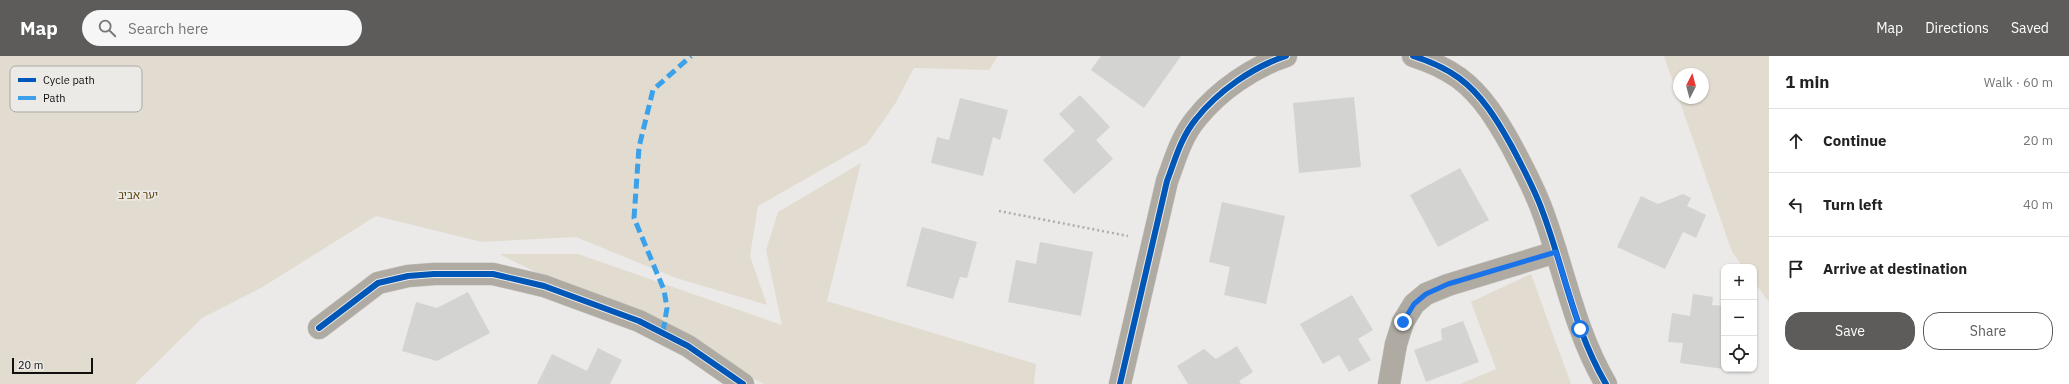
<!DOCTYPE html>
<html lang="en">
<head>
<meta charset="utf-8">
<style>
	:root { --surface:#fff; --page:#f6f6f6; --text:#222; --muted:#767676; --line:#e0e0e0; --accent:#5d5c5b }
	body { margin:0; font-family:"IBM Plex Sans","Noto Sans Hebrew",sans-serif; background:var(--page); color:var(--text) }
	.controls { position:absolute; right:12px; bottom:12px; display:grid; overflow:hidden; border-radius:8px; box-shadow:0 1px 3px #0004 }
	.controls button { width:36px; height:36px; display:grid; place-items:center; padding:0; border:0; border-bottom:1px solid var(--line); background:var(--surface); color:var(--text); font:20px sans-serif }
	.compass { position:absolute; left:1673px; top:12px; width:36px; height:36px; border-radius:50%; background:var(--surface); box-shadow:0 1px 3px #0004; rotate:6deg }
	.scale { position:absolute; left:12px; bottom:10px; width:81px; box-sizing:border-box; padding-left:4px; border:2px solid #11100f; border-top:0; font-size:11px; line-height:14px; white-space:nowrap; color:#11100f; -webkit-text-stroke:3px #eceae7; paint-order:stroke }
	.stop { position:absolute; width:12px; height:12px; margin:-9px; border:3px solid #1a73e8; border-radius:50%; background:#fff }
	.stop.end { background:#1a73e8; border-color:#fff; box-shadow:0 1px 4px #0008 }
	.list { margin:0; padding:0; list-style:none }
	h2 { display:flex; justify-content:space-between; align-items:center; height:52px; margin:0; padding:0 16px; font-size:17px }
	h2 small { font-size:13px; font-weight:400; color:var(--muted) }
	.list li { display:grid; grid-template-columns:26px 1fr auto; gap:12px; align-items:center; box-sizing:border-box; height:64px; padding:0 16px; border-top:1px solid var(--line) }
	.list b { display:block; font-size:15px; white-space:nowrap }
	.list em { font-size:13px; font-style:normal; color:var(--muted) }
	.actions { display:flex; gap:8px; padding:12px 16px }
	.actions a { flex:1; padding:9px 0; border:1px solid var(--accent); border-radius:16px; text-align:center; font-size:14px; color:var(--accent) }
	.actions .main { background:var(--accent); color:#fff }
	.icon { flex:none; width:22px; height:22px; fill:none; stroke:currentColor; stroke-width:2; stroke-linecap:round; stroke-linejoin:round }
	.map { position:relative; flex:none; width:1769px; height:328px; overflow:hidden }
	header { display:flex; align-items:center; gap:24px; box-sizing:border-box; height:56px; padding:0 20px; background:var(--accent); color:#fff }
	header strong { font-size:19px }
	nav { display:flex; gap:22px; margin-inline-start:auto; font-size:14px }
	.search { width:280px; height:36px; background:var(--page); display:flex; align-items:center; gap:10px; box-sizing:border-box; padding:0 14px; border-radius:22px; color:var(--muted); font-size:15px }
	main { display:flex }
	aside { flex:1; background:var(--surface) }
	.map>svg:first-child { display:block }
	.green { fill:#e2dcd0; fill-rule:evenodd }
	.building { fill:#d3d3d1 }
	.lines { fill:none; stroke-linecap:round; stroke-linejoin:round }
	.minor-casing { stroke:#c7c7c6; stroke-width:23 }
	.path { stroke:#b0ada7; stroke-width:2.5; stroke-dasharray:2 3; stroke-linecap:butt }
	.minor { stroke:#b0aba2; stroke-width:22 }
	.quiet { stroke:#3da1ea; stroke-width:5; stroke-dasharray:10 5; stroke-linecap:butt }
	.cycleway-casing { stroke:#eceae7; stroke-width:8 }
	.cycleway { stroke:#0057b8; stroke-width:6 }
	.route { stroke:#1a73e8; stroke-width:5 }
	.labels { text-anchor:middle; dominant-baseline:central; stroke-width:3.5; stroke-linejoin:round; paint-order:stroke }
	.park-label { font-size:11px; fill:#5c430d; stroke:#eceae7 }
	.key { fill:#eceae7; stroke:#aaa9a6; stroke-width:1 }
	.key-label { font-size:11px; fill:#11100f }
</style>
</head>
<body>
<header>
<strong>Map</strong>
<div class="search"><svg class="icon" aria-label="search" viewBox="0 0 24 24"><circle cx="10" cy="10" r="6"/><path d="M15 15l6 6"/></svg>Search here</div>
<nav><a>Map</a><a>Directions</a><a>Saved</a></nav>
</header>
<main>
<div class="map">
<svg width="1769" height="328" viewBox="0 0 1769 328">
	<rect width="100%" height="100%" fill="#ebeae8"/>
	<g class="green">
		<path d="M 0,0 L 998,0 L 989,14 L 914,12 L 895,48 L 867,88 L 758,150 L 750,200 L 767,249 L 676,222 L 576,181 L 482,186 L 376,160 L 261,232 L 202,262 L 135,328 L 0,328 Z"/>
		<path d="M 1664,0 L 1769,0 L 1769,246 L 1754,226 L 1754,211 L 1743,211 L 1732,196 ZM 1679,18 L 1703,18 L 1703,42 L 1679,42 Z"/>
		<path d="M 861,107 L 827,245 L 1036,308 L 1034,328 L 764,328 L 499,198 L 578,198 L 782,269 L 766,194 L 778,156 Z"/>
		<path d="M 1531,218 L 1571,328 L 1460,328 L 1496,313 L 1471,246 Z"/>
	</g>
	<g class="building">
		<path d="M 1101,0 L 1181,0 L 1144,52 L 1091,14 Z"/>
		<path d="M 1080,39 L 1110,71 L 1096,84 L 1113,103 L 1074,138 L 1043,104 L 1075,75 L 1059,58 Z"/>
		<path d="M 1354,41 L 1361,111 L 1299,117 L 1293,47 Z"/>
		<path d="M 960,42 L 1008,54 L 1000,84 L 993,81 L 983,120 L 931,107 L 937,81 L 949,84 Z"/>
		<path d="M 1460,112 L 1489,164 L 1438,191 L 1410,139 Z"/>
		<path d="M 1683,138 L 1691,142 L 1687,150 L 1706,159 L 1696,182 L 1683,176 L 1665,213 L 1617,191 L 1641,140 L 1658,148 Z"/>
		<path d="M 1222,146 L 1285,160 L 1266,248 L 1224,239 L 1230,211 L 1209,206 Z"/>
		<path d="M 922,171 L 977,186 L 967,222 L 960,221 L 953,243 L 906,230 Z"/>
		<path d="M 1040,186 L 1093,196 L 1081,260 L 1008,246 L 1016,204 L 1036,208 Z"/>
		<path d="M 468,236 L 490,277 L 437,305 L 402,295 L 416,246 L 437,252 Z"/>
		<path d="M 1693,238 L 1713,241 L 1712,249 L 1724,250 L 1724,313 L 1680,307 L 1683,287 L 1668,286 L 1672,257 L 1690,260 Z"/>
		<path d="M 1352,239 L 1373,274 L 1358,283 L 1371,304 L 1349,316 L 1339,299 L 1323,308 L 1300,268 Z"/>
		<path d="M 1463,265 L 1479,306 L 1426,326 L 1414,294 L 1442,284 L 1441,273 Z"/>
		<path d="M 1237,290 L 1253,316 L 1239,325 L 1241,328 L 1188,328 L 1177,310 L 1204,293 L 1216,303 Z"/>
		<path d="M 598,292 L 622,304 L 610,328 L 537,328 L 552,298 L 587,315 Z"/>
	</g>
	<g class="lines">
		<g class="minor-casing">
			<g id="minor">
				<path d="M 1413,0 C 1429,5 1445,12 1459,22 C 1482,39 1497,64 1511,89 C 1522,110 1534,132 1542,154 C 1564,212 1574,274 1606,328"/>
				<path d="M 319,272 L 378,227 L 408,220 L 434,218 L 493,218 L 544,230 L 639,265 L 688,290 L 743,328"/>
				<path d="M 1120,328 L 1167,125 C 1175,104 1181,81 1196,63 C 1218,35 1253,11 1286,0"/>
				<path d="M 1389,328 L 1396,288 L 1403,266 L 1414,248 L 1426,238 L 1448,229 L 1556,196"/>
			</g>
		</g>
		<path class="path" d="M 999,155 L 1128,180"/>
		<use href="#minor" class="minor"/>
		<path class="quiet" d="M 663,276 L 667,252 L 664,234 L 634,162 L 639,91 L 653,34 L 691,0"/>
		<g class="cycleway-casing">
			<g id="cycleway">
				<path d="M 1413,0 C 1429,5 1445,12 1459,22 C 1482,39 1497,64 1511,89 C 1522,110 1534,132 1542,154 C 1564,212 1574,274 1606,328"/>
				<path d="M 319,272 L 378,227 L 408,220 L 434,218 L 493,218 L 544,230 L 639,265 L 688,290 L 743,328"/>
				<path d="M 1120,328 L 1167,125 C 1175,104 1181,81 1196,63 C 1218,35 1253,11 1286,0"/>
			</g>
		</g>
		<use href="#cycleway" class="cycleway"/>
	</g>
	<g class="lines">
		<path class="route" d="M 1403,266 L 1414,248 L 1426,238 L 1448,228 L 1556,196 L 1580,273"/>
	</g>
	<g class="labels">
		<g class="park-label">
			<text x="138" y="139">יער אביב</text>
		</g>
	</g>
	<rect x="10" y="10" width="132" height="46" rx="6" class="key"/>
	<rect x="18" y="22" width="18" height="4" fill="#0057b8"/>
	<rect x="18" y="40" width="18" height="4" fill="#3da1ea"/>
	<g class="key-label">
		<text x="43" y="28">Cycle path</text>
		<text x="43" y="46">Path</text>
	</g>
</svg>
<div class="controls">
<button>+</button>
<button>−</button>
<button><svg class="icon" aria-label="locate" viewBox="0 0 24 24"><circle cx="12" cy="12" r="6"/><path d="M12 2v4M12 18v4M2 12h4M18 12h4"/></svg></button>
</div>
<svg class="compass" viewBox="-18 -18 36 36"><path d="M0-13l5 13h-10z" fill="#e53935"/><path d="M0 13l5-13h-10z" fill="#767676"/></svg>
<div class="scale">20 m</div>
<div class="stop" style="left:1580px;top:273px"></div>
<div class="stop end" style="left:1403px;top:266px"></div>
</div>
<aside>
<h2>1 min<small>Walk · 60 m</small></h2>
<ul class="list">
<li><svg class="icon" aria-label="ahead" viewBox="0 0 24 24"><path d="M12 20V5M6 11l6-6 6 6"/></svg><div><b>Continue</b></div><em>20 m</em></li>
<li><svg class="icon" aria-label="left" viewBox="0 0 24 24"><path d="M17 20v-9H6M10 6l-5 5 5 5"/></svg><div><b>Turn left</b></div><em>40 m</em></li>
<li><svg class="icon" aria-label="arrive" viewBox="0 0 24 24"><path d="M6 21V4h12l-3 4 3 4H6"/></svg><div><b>Arrive at destination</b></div></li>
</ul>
<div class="actions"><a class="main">Save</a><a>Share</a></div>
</aside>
</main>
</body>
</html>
